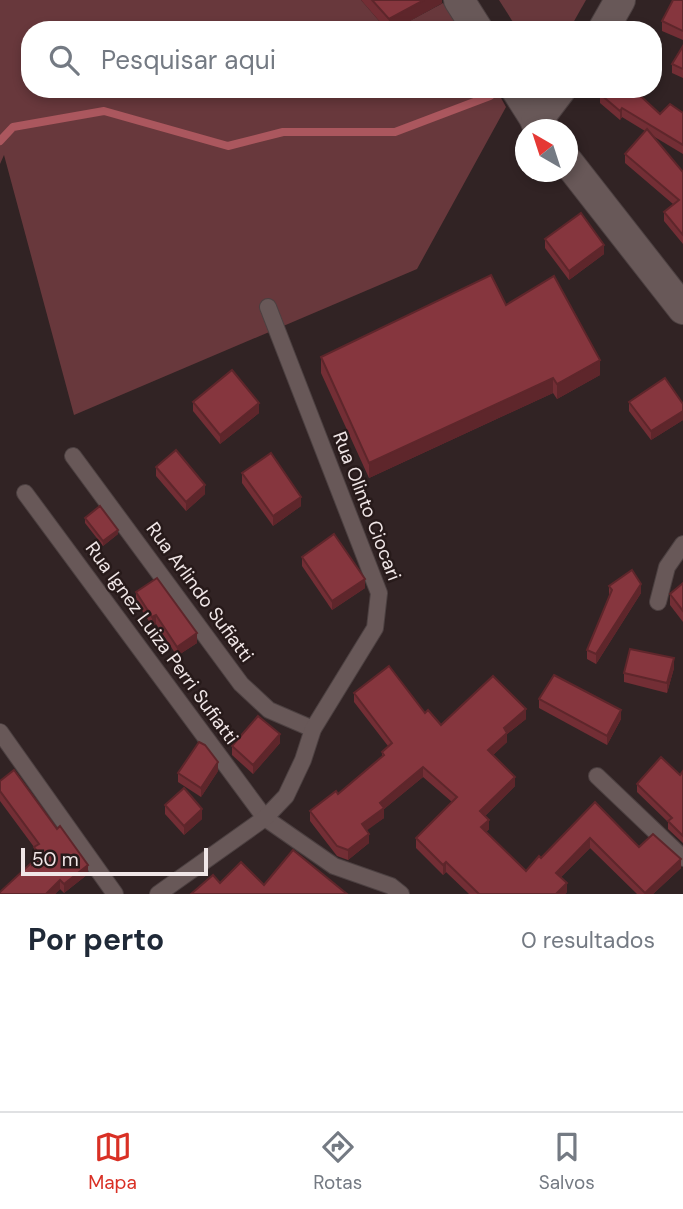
<!DOCTYPE html>
<html lang="pt">
<head>
<meta charset="utf-8">
<style>
	:root { --surface:#fff; --page:#f6f6f7; --text:#1f2937; --muted:#747a83; --line:#e0e1e3; --accent:#d93025 }
	body { margin:0; font-family:"DM Sans",sans-serif; background:var(--page); color:var(--text) }
	.compass { position:absolute; left:515px; top:119px; width:63px; height:63px; border-radius:50%; background:var(--surface); box-shadow:0 4px 10px #0003; rotate:321deg }
	.scale { position:absolute; left:21px; bottom:18px; width:187px; box-sizing:border-box; padding-left:7px; border:4px solid #f0e6e7; border-top:0; font-size:19px; line-height:24px; white-space:nowrap; color:#f0e6e7; -webkit-text-stroke:5px #271a1a; paint-order:stroke }
	.list { margin:0; padding:0; list-style:none }
	h2 { display:flex; justify-content:space-between; align-items:center; height:91px; margin:0; padding:0 28px; font-size:30px }
	h2 small { font-size:23px; font-weight:400; color:var(--muted) }
	.icon { flex:none; width:38px; height:38px; fill:none; stroke:currentColor; stroke-width:2; stroke-linecap:round; stroke-linejoin:round }
	.map { position:relative; flex:none; width:683px; height:894px; overflow:hidden }
	.search { position:absolute; background:var(--surface); box-shadow:0 4px 10px #0003; left:21px; right:21px; top:21px; height:77px; display:flex; align-items:center; gap:18px; box-sizing:border-box; padding:0 24px; border-radius:28px; color:var(--muted); font-size:26px }
	.sheet { height:217px; background:var(--surface) }
	nav { display:flex; justify-content:space-around; align-items:center; box-sizing:border-box; height:98px; border-top:2px solid var(--line); background:var(--surface); font-size:19px; color:var(--muted) }
	nav a { display:grid; justify-items:center; gap:4px }
	nav .on { color:var(--accent) }
	.map>svg:first-child { display:block }
	.green { fill:#68383c }
	.lines { fill:none; stroke-linecap:round; stroke-linejoin:round }
	.stream { stroke:#ab575e; stroke-width:8 }
	.service-casing { stroke:#4c4041; stroke-width:18 }
	.minor-casing { stroke:#4c4041; stroke-width:32 }
	.service { stroke:#685858; stroke-width:16 }
	.minor { stroke:#685858; stroke-width:30 }
	.wall { fill:#732e35 }
	.shaded-wall { fill:#5e262b }
	.building { fill:#86363e; stroke:#5e262b; stroke-width:2 }
	.labels { text-anchor:middle; dominant-baseline:central; stroke-width:5; stroke-linejoin:round; paint-order:stroke }
	.street-label { font-size:19px; fill:#f0e6e7; stroke:#271a1a }
</style>
</head>
<body>
<div class="map">
<svg width="683" height="894" viewBox="0 0 683 894">
	<rect width="100%" height="100%" fill="#312324"/>
	<g class="green">
		<path d="M 0,0 L 361,0 L 387,30 L 30,30 L 30,89 L 496,89 L 506,107 L 417,269 L 74,415 L 4,155 L 0,164 Z"/>
		<path d="M 499,0 L 586,0 L 569,30 L 518,30 Z"/>
		<path d="M 443,3 L 460,30 L 393,30 Z"/>
	</g>
	<g class="lines">
		<path class="stream" d="M 0,141 L 13,127 L 104,111 L 228,146 L 283,132 L 395,132 L 490,96"/>
		<g class="service-casing">
			<g id="service">
				<path d="M 73,456 L 241,684 L 269,710 L 313,729"/>
				<path d="M 25,493 L 265,818 L 334,866 L 391,886 L 401,894"/>
				<path d="M 658,602 L 667,567 L 683,544"/>
				<path d="M 0,732 L 115,894"/>
				<path d="M 597,776 L 683,858"/>
				<path d="M 158,894 L 265,818 L 286,796 L 303,760 L 313,729 L 375,628 L 379,593 L 268,307"/>
			</g>
		</g>
		<g class="minor-casing">
			<g id="minor">
				<path d="M 459,0 L 478,30"/>
				<path d="M 603,30 L 620,0"/>
				<path d="M 516,89 L 542,130"/>
				<path d="M 536,122 L 561,89"/>
				<path d="M 568,162 L 683,309"/>
			</g>
		</g>
		<use href="#service" class="service"/>
		<use href="#minor" class="minor"/>
	</g>
	<g class="wall">
		<path d="M 361,0 L 442,0 L 442,3 L 393,30 L 387,30 Z"/>
		<path d="M 683,0 L 683,40 L 662,31 L 662,21 Z"/>
		<path d="M 683,46 L 683,78 L 672,73 L 672,64 Z"/>
		<path d="M 600,94 L 660,114 L 683,113 L 683,154 L 653,136 L 683,172 L 683,244 L 664,221 L 664,212 L 673,204 L 625,163 L 625,154 L 645,131 L 622,117 L 620,120 L 600,103 Z"/>
		<path d="M 545,239 L 604,254 L 569,280 L 545,248 Z"/>
		<path d="M 506,305 L 600,375 L 557,399 L 553,393 L 369,478 L 321,373 L 321,357 Z"/>
		<path d="M 193,402 L 259,413 L 220,444 L 193,411 Z"/>
		<path d="M 629,402 L 683,404 L 683,420 L 651,440 L 629,411 Z"/>
		<path d="M 156,467 L 205,494 L 186,511 L 156,476 Z"/>
		<path d="M 242,473 L 301,506 L 273,526 L 242,483 Z"/>
		<path d="M 85,518 L 118,534 L 103,546 L 85,523 Z"/>
		<path d="M 302,557 L 365,588 L 332,610 L 302,566 Z"/>
		<path d="M 683,583 L 683,622 L 670,605 L 670,594 Z"/>
		<path d="M 609,586 L 641,593 L 596,664 L 587,659 L 587,650 L 609,596 Z"/>
		<path d="M 136,592 L 197,643 L 177,656 L 156,624 L 152,626 L 136,601 Z"/>
		<path d="M 674,668 L 667,693 L 624,682 L 624,673 Z"/>
		<path d="M 354,693 L 425,713 L 441,725 L 526,719 L 507,734 L 507,742 L 493,755 L 515,786 L 485,816 L 489,829 L 486,832 L 526,871 L 541,858 L 595,802 L 639,847 L 681,868 L 653,894 L 637,894 L 590,848 L 561,877 L 567,892 L 565,894 L 469,894 L 446,872 L 443,875 L 416,848 L 416,838 L 452,802 L 423,777 L 384,809 L 384,818 L 366,830 L 369,843 L 348,860 L 337,856 L 310,821 L 310,811 L 338,794 L 382,757 L 382,752 L 388,746 L 354,702 Z"/>
		<path d="M 539,699 L 621,719 L 607,745 L 539,708 Z"/>
		<path d="M 280,743 L 253,774 L 232,755 L 232,746 Z"/>
		<path d="M 218,771 L 201,797 L 178,782 L 178,773 Z"/>
		<path d="M 683,771 L 683,843 L 668,829 L 668,822 L 637,792 L 637,784 L 680,775 Z"/>
		<path d="M 0,781 L 88,874 L 64,893 L 60,889 L 55,894 L 0,894 L 36,859 L 34,857 L 34,847 L 0,801 Z"/>
		<path d="M 165,805 L 202,819 L 184,835 L 165,814 Z"/>
	</g>
	<g class="shaded-wall">
		<path d="M 424,0 L 442,0 L 442,3 L 393,30 L 389,30 L 389,19 Z"/>
		<path d="M 622,108 L 622,117 L 620,120 L 620,111 Z"/>
		<path d="M 604,245 L 604,254 L 569,280 L 569,271 Z"/>
		<path d="M 600,360 L 600,375 L 557,399 L 557,384 Z"/>
		<path d="M 553,378 L 553,393 L 369,478 L 369,463 Z"/>
		<path d="M 259,403 L 259,413 L 220,444 L 220,435 Z"/>
		<path d="M 683,411 L 683,420 L 651,440 L 651,431 Z"/>
		<path d="M 205,485 L 205,494 L 186,511 L 186,502 Z"/>
		<path d="M 301,497 L 301,506 L 273,526 L 273,516 Z"/>
		<path d="M 118,530 L 118,534 L 103,546 L 103,541 Z"/>
		<path d="M 365,579 L 365,588 L 332,610 L 332,601 Z"/>
		<path d="M 641,584 L 641,593 L 596,664 L 596,654 Z"/>
		<path d="M 156,615 L 156,624 L 152,626 L 152,617 Z"/>
		<path d="M 197,633 L 197,643 L 177,656 L 177,647 Z"/>
		<path d="M 674,658 L 674,668 L 667,693 L 667,683 Z"/>
		<path d="M 526,709 L 526,719 L 507,734 L 507,742 L 488,760 L 488,750 L 504,728 Z"/>
		<path d="M 621,710 L 621,719 L 607,745 L 607,736 Z"/>
		<path d="M 280,734 L 280,743 L 253,774 L 253,765 Z"/>
		<path d="M 218,762 L 218,771 L 201,797 L 201,788 Z"/>
		<path d="M 423,767 L 423,777 L 384,809 L 384,818 L 362,834 L 362,824 L 380,803 Z"/>
		<path d="M 515,777 L 515,786 L 480,821 L 480,811 Z"/>
		<path d="M 202,809 L 202,819 L 184,835 L 184,826 Z"/>
		<path d="M 489,820 L 489,829 L 481,837 L 481,827 Z"/>
		<path d="M 369,834 L 369,843 L 348,860 L 348,850 Z"/>
		<path d="M 590,838 L 590,848 L 556,882 L 556,873 Z"/>
		<path d="M 681,859 L 681,868 L 653,894 L 645,894 L 645,893 Z"/>
		<path d="M 446,862 L 446,872 L 443,875 L 443,865 Z"/>
		<path d="M 88,865 L 88,874 L 64,893 L 64,884 Z"/>
		<path d="M 60,880 L 60,889 L 55,894 L 46,894 Z"/>
		<path d="M 567,883 L 567,892 L 565,894 L 556,894 Z"/>
	</g>
	<g class="building">
		<path d="M 372,0 L 424,0 L 389,19 Z"/>
		<path d="M 673,0 L 683,0 L 683,31 L 662,21 Z"/>
		<path d="M 683,46 L 683,69 L 672,64 Z"/>
		<path d="M 606,89 L 633,89 L 660,114 L 670,104 L 683,113 L 683,145 L 622,108 L 620,111 L 600,94 Z"/>
		<path d="M 647,129 L 683,172 L 683,235 L 664,212 L 679,200 L 625,154 Z"/>
		<path d="M 581,213 L 604,245 L 569,271 L 545,239 Z"/>
		<path d="M 491,275 L 506,305 L 554,276 L 600,360 L 557,384 L 553,378 L 369,463 L 321,357 Z"/>
		<path d="M 232,370 L 259,403 L 220,435 L 193,402 Z"/>
		<path d="M 665,378 L 683,404 L 683,411 L 651,431 L 629,402 Z"/>
		<path d="M 176,450 L 205,485 L 186,502 L 156,467 Z"/>
		<path d="M 271,453 L 301,497 L 273,516 L 242,473 Z"/>
		<path d="M 100,506 L 118,530 L 103,541 L 85,518 Z"/>
		<path d="M 334,534 L 365,579 L 332,601 L 302,557 Z"/>
		<path d="M 632,570 L 641,584 L 596,654 L 587,650 L 612,590 L 609,586 Z"/>
		<path d="M 157,578 L 197,633 L 177,647 L 156,615 L 152,617 L 136,592 Z"/>
		<path d="M 683,583 L 683,611 L 670,594 Z"/>
		<path d="M 630,649 L 674,658 L 667,683 L 624,673 Z"/>
		<path d="M 389,666 L 425,713 L 428,710 L 441,725 L 493,676 L 526,709 L 504,728 L 507,733 L 488,750 L 515,777 L 480,811 L 489,820 L 481,827 L 526,871 L 539,856 L 541,858 L 595,802 L 639,847 L 653,834 L 681,859 L 645,893 L 590,838 L 556,873 L 567,883 L 556,894 L 479,894 L 446,862 L 443,865 L 416,838 L 457,797 L 423,767 L 380,803 L 384,808 L 362,824 L 369,834 L 348,850 L 337,846 L 310,811 L 336,791 L 338,794 L 384,755 L 382,752 L 392,743 L 354,693 Z"/>
		<path d="M 554,675 L 621,710 L 607,736 L 539,699 Z"/>
		<path d="M 258,716 L 280,734 L 253,765 L 232,746 Z"/>
		<path d="M 199,742 L 205,745 L 218,762 L 201,788 L 178,773 Z"/>
		<path d="M 661,757 L 680,775 L 683,771 L 683,836 L 668,821 L 672,818 L 637,784 Z"/>
		<path d="M 14,770 L 57,829 L 60,826 L 88,865 L 64,884 L 60,880 L 46,894 L 0,894 L 0,892 L 40,855 L 34,847 L 39,844 L 0,791 L 0,781 Z"/>
		<path d="M 184,788 L 202,809 L 184,826 L 165,805 Z"/>
		<path d="M 293,850 L 347,894 L 191,894 L 213,875 L 220,883 L 241,862 L 264,885 Z"/>
	</g>
	<g class="labels">
		<g class="street-label">
			<text transform="translate(367 506) rotate(69)">Rua Olinto Ciocari</text>
			<text transform="translate(200 592) rotate(54)">Rua Arlindo Sufiatti</text>
			<text transform="translate(162 643) rotate(54)">Rua Ignez Luiza Perri Sufiatti</text>
		</g>
	</g>
</svg>
<svg class="compass" viewBox="-18 -18 36 36"><path d="M0-13l5 13h-10z" fill="#e53935"/><path d="M0 13l5-13h-10z" fill="#747a83"/></svg>
<div class="scale">50 m</div>
<div class="search"><svg class="icon" aria-label="search" viewBox="0 0 24 24"><circle cx="10" cy="10" r="6"/><path d="M15 15l6 6"/></svg>Pesquisar aqui</div>
</div>
<section class="sheet">
<h2>Por perto<small>0 resultados</small></h2>
<ul class="list">
</ul>
</section>
<nav>
<a class="on"><svg class="icon" aria-label="map" viewBox="0 0 24 24"><path d="M3 6l6-2 6 2 6-2v14l-6 2-6-2-6 2zM9 4v14M15 6v14"/></svg>Mapa</a>
<a><svg class="icon" aria-label="directions" viewBox="0 0 24 24"><path d="M12 3l9 9-9 9-9-9zM9 14v-3h6M13 9l2 2-2 2"/></svg>Rotas</a>
<a><svg class="icon" aria-label="saved" viewBox="0 0 24 24"><path d="M7 4h10v16l-5-4-5 4z"/></svg>Salvos</a>
</nav>
</body>
</html>
